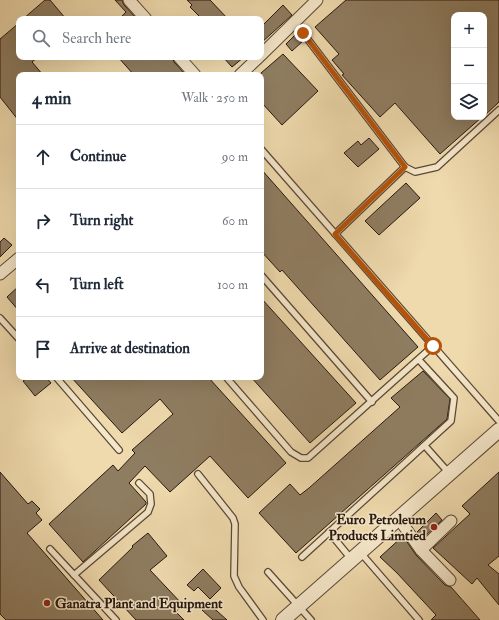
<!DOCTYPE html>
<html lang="en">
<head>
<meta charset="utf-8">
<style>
	:root { --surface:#fff; --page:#f6f6f7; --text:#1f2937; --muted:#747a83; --line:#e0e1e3 }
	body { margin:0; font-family:"IM FELL Double Pica",serif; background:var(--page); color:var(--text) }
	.controls { position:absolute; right:12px; top:12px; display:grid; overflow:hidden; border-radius:8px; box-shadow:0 4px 16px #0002 }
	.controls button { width:36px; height:36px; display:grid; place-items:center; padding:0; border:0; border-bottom:1px solid var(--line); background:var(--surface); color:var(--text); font:20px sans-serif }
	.stop { position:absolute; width:12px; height:12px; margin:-9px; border:3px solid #b45309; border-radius:50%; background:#fff }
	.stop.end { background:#b45309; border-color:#fff; box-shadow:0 1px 4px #0008 }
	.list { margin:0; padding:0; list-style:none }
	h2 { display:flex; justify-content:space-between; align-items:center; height:52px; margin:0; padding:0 16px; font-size:17px }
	h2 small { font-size:13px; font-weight:400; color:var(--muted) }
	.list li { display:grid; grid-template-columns:26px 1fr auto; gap:12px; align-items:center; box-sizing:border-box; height:64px; padding:0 16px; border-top:1px solid var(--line) }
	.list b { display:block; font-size:15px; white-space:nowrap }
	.list em { font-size:13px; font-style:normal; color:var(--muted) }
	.icon { flex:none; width:22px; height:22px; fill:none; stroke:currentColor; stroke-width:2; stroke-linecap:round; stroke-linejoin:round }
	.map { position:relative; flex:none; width:499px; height:620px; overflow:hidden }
	.search { position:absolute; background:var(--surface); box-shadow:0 4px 16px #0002; left:16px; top:16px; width:248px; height:44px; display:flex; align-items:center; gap:10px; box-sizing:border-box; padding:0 14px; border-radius:8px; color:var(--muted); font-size:15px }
	.panel { position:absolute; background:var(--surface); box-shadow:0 4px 16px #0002; left:16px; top:72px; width:248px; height:308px; border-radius:8px }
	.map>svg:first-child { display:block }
	.building { fill:#8f7d61; stroke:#28180f }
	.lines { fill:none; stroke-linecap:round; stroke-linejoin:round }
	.service-casing { stroke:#5a4836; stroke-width:8 }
	.minor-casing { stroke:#5a4836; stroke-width:13 }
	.tertiary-casing { stroke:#5a4836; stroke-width:16 }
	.service { stroke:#f5e7ca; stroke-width:5.5 }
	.minor { stroke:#f5e7ca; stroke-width:11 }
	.tertiary { stroke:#f5e7ca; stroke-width:14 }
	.route { stroke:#b45309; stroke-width:5 }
	.poi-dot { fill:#8f2418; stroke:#f5e7ca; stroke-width:1.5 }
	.labels { text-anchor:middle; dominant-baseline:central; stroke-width:3; stroke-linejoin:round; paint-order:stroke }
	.poi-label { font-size:14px; font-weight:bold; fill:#28180f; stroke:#f5e7ca; text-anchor:end }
</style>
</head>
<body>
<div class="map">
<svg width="499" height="620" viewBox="0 0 499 620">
	<rect width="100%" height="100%" fill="#efdaad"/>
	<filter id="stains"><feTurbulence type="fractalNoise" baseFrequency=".005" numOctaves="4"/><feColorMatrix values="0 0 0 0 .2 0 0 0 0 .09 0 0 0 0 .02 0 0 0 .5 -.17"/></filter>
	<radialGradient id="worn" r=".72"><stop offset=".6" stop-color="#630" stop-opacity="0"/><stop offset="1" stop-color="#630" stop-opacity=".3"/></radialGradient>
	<g class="building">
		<path d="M 45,0 L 50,0 L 66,19 L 23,19 Z"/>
		<path d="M 115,0 L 122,0 L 124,5 L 137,19 L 119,19 L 126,12 Z"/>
		<path d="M 187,0 L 210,0 L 228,19 L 202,19 L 190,7 L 192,5 Z"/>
		<path d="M 346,0 L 499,0 L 499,102 L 484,116 L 484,15 L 454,15 L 454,117 L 482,117 L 440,154 L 395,103 L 380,117 L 342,75 L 344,74 L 332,60 L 339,54 L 315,27 Z"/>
		<path d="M 283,5 L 292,15 L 261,43 L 261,27 Z"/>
		<path d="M 19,23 L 19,57 L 38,57 L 32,62 L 43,75 L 19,75 L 19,121 L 0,97 L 0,39 Z"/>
		<path d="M 296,34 L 303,41 L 292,51 L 286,44 Z"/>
		<path d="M 283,54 L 318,91 L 282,125 L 261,102 L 261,73 Z"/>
		<path d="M 118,57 L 172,57 L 174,62 L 186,75 L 134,75 Z"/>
		<path d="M 223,57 L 244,57 L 232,67 Z"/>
		<path d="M 369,138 L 379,149 L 358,167 L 344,153 L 358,141 L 361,145 Z"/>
		<path d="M 261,169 L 418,347 L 380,380 L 282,270 L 280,272 L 261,251 Z"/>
		<path d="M 406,183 L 420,198 L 379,235 L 365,221 Z"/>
		<path d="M 4,238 L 12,245 L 0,257 L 0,242 Z"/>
		<path d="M 19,286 L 19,311 L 7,297 Z"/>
		<path d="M 261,298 L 356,403 L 310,443 L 251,377 L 261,377 Z"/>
		<path d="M 423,371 L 450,399 L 447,419 L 296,553 L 259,513 L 290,484 L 300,495 L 309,488 L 400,407 L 391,398 Z"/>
		<path d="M 29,377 L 46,377 L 51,383 L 35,396 L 23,381 Z"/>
		<path d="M 71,377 L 208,377 L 286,463 L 248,498 L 210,456 L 170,492 L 145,466 L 129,483 L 146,502 L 146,504 L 83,562 L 49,524 L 113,465 L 118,471 L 135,453 L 132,450 L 173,414 L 160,399 L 122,433 Z"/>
		<path d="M 0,472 L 28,504 L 32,501 L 40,509 L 36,513 L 42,520 L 27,533 L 103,620 L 6,620 L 0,614 Z"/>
		<path d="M 499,472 L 499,556 L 488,565 L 499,574 L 499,605 L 477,578 L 472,584 L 433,548 L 470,514 L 462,506 Z"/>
		<path d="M 436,513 L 442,520 L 422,539 L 417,532 Z"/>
		<path d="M 148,533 L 167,556 L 150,570 L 183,605 L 176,612 L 184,620 L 136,620 L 99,580 L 133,547 L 132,546 Z"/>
		<path d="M 403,536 L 416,555 L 445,585 L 451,587 L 480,620 L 431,620 L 436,615 L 397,573 L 380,557 Z"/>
		<path d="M 203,569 L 221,588 L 210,599 L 198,587 L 194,591 L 187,585 Z"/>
		<path d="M 208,603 L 227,620 L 213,620 L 202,610 Z"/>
	</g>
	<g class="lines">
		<g class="service-casing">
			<g id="service">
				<path d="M 303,33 L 405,167 L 415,172 L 437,167 L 499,110"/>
				<path d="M 261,149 L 499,421"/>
				<path d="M 335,234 L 405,167"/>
				<path d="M 261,275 L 372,402"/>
				<path d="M 0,318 L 19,339"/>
				<path d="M 56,377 L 119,450"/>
				<path d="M 226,377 L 291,452 L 301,458 L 308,458 L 433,346"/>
				<path d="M 425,446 L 449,473"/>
				<path d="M 198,474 L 233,518 L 235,524 L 234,576 L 239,587 L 263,620"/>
				<path d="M 329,532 L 352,560"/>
				<path d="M 50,549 L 116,620"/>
				<path d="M 360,552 L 419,620"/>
				<path d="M 302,557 L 451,421 L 454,398 L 419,360"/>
				<path d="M 268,572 L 311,620"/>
				<path d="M 74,575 L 148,512 L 151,504 L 150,494 L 139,483"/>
			</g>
		</g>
		<g class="minor-casing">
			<g id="minor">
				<path d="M 129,0 L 146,19"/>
				<path d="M 261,55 L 317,0"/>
				<path d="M 179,57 L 195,75"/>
				<path d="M 240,75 L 259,57"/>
				<path d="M 0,274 L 19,258"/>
				<path d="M 399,519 L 421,550 L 451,521"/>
				<path d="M 421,550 L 450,580"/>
			</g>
		</g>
		<g class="tertiary-casing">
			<path id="tertiary" d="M 283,620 L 499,430"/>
		</g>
		<use href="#service" class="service"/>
		<use href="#minor" class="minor"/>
		<use href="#tertiary" class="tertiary"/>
	</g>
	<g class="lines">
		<path class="route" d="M 303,33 L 405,167 L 335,234 L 433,346"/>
	</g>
	<g class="poi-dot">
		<circle cx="434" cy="527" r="4"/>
		<circle cx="47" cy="603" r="4"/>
	</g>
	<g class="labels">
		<g class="poi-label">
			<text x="426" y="519">Euro Petroleum<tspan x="426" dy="16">Products Limtied</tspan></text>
			<text x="55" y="603" text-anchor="start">Ganatra Plant and Equipment</text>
		</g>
	</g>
	<rect width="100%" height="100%" filter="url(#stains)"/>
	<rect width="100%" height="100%" fill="url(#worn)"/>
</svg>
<div class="controls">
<button>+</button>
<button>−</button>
<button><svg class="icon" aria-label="layers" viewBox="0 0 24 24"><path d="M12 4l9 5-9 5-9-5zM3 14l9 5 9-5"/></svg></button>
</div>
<div class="stop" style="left:433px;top:346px"></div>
<div class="stop end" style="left:303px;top:33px"></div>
<div class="search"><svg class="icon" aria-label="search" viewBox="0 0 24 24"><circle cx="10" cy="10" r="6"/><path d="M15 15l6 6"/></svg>Search here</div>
<section class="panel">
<h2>4 min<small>Walk · 250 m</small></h2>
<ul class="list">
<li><svg class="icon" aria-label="ahead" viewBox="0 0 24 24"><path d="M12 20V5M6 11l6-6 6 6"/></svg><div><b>Continue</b></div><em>90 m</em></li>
<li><svg class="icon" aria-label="right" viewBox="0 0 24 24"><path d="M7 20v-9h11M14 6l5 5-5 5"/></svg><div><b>Turn right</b></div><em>60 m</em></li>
<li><svg class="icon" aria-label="left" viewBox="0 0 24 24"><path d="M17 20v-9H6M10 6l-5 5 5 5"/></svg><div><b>Turn left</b></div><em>100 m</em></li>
<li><svg class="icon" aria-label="arrive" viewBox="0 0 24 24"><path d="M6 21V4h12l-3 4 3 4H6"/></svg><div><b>Arrive at destination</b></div></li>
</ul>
</section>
</div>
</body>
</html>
